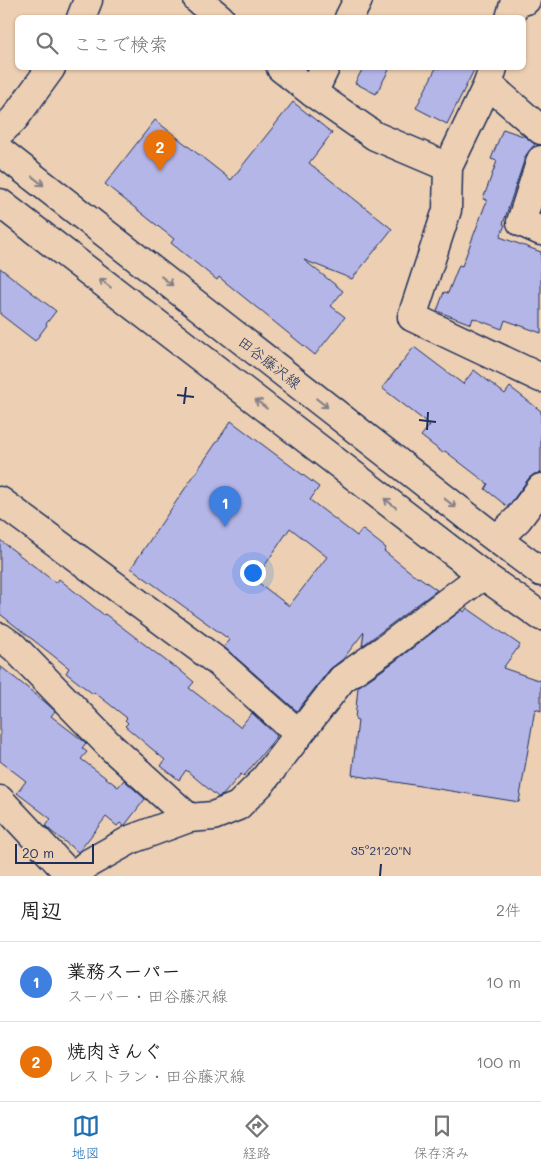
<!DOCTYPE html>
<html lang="ja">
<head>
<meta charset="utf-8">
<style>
	:root { --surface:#fff; --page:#f6f6f6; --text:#222; --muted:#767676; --line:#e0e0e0; --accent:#1f6fb2 }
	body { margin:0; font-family:Mali,"Klee One",sans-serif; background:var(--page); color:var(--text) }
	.scale { position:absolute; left:15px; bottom:12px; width:79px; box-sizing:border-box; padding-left:5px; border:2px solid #1b2f5e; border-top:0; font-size:14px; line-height:18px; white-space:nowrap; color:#1b2f5e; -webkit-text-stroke:4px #edd0b3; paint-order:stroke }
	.you { position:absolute; left:252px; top:572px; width:18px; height:18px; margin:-12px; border:4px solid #fff; border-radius:50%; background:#1a73e8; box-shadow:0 0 0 8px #1a73e833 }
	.badge { display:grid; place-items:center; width:32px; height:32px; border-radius:50%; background:var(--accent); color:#fff; font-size:16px; font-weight:700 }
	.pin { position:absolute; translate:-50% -41px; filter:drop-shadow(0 1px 2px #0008) }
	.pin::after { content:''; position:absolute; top:26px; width:18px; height:15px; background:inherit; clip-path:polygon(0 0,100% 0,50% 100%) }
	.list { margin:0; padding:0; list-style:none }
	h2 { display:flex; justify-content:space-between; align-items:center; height:65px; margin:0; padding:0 20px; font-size:21px }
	h2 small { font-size:16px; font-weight:400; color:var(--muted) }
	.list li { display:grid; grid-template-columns:32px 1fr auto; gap:15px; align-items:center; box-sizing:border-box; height:80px; padding:0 20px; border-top:1px solid var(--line) }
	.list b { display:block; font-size:19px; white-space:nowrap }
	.list p { margin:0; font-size:16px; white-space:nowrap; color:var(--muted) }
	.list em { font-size:16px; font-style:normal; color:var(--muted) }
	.icon { flex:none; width:28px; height:28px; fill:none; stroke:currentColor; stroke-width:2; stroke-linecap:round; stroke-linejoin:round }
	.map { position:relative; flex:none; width:541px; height:876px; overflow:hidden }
	.search { position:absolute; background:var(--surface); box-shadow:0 1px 4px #0004; left:15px; right:15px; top:15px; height:55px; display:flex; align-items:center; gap:12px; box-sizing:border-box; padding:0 18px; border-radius:8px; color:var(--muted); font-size:19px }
	.sheet { height:225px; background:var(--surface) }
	nav { display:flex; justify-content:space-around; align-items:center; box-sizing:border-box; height:70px; border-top:1px solid var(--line); background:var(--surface); font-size:14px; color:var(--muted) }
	nav a { display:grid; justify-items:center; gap:2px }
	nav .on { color:var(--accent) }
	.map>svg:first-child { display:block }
	.building { fill:#b5b6e8; stroke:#1b2f5e; fill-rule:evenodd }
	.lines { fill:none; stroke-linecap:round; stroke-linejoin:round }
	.minor-casing { stroke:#1b2f5e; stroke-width:31 }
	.tertiary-casing { stroke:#1b2f5e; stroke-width:31 }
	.secondary-casing { stroke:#1b2f5e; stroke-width:31 }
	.minor { stroke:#edd0b3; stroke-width:28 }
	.tertiary { stroke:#edd0b3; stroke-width:28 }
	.secondary { stroke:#edd0b3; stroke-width:28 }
	.oneway { stroke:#848088 }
	.ticks { fill:none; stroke:#1b2f5e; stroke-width:2 }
	.labels { text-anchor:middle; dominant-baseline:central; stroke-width:4; stroke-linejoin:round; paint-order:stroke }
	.street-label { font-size:15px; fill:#1b2f5e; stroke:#edd0b3 }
	.ticks-label { font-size:12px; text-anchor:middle; fill:#1b2f5e; stroke:#edd0b3; stroke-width:4; stroke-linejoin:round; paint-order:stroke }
</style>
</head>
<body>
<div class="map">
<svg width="541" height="876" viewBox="0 0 541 876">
	<rect width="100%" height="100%" fill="#edd0b3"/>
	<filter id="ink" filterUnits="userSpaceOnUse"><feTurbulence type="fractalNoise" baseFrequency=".02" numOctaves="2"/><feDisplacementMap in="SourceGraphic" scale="10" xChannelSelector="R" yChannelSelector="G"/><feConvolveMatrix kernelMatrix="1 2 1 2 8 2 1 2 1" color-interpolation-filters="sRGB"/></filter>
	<g filter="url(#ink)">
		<g class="building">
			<path d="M 363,68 L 390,68 L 376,94 L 355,83 Z"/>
			<path d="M 436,68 L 475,68 L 447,124 L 416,108 Z"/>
			<path d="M 293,102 L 332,133 L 309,163 L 392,229 L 352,279 L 304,260 L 343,291 L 331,306 L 345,317 L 315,355 L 219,277 L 217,280 L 171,243 L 174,239 L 105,184 L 155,120 L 231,180 Z"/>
			<path d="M 503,129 L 526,137 L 535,144 L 526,155 L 503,224 L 505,225 L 500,237 L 541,252 L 541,333 L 505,320 L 502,329 L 473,318 L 471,324 L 437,311 L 444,292 L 448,293 L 459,265 L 462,266 L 487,200 L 483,199 L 497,161 L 491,159 Z"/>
			<path d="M 0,268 L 56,311 L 46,324 L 47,325 L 35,341 L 0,314 Z"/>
			<path d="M 414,347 L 463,384 L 474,370 L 505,394 L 510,387 L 541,411 L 541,473 L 534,474 L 529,478 L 508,507 L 485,489 L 488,484 L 445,451 L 443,453 L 421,436 L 430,425 L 382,388 Z"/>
			<path d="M 231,421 L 319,487 L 310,500 L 357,536 L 362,529 L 386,548 L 384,551 L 418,578 L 419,577 L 437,590 L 362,646 L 364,632 L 343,659 L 330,669 L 297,711 L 224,647 L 230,640 L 131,568 ZM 290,528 L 327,557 L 289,606 L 255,580 Z"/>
			<path d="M 0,540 L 56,583 L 59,579 L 104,615 L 105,614 L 174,667 L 175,666 L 194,682 L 189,688 L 240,727 L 252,713 L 277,736 L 244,776 L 241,774 L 223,795 L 218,797 L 186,770 L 179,780 L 161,766 L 165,760 L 125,726 L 128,723 L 125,720 L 127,718 L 94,692 L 93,694 L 66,673 L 69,668 L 0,614 Z"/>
			<path d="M 467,608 L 520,645 L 503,668 L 541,681 L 541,711 L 535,709 L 519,802 L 352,775 L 358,720 L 355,719 L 358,687 L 394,662 L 462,610 L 464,612 Z"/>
			<path d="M 0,666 L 45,702 L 55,711 L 51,716 L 86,743 L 82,748 L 87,752 L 81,759 L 118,787 L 124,780 L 145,799 L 125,825 L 124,826 L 120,823 L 117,826 L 106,817 L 80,850 L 78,852 L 52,832 L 46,826 L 51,819 L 17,793 L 26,781 L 0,761 Z"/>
		</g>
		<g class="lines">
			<g class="minor-casing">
				<g id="minor">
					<path d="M 198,0 L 220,18"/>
					<path d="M 349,18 L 358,0"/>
					<path d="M 510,18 L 514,4 L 526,0"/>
					<path d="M 281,68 L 313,93 L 375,136 L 448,167"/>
					<path d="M 493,68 L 488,84 L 448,167 L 447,210 L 412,317 L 541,378"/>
					<path d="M 488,84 L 541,130"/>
					<path d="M 313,93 L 325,68"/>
					<path d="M 541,160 L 521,222 L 541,231"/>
					<path d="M 0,501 L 218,662 L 299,734"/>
					<path d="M 497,539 L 518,519 L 541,488"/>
					<path d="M 0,637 L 14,647 L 111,747 L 189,818"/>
					<path d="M 0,800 L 71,876"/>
					<path d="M 73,876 L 89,863 L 132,839 L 189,818 L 213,816 L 238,806 L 262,782 L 342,679 L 385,649 L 483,575"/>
				</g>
			</g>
			<g class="tertiary-casing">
				<g id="tertiary">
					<path d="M 81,18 L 88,0"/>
					<path d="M 0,132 L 14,119 L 51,68"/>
				</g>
			</g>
			<g class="secondary-casing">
				<g id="secondary">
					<path d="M 0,151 L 486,531 L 541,572"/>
					<path d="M 0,203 L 483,575 L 541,616"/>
				</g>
			</g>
			<use href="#minor" class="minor"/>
			<use href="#tertiary" class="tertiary"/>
			<use href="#secondary" class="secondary"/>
		</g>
		<defs><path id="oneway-shaft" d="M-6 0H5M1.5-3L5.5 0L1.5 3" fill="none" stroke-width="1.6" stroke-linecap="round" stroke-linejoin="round" transform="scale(1.25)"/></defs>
		<g class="oneway">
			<use href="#oneway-shaft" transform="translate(38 181) rotate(38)"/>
			<use href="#oneway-shaft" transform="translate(167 281) rotate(38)"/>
			<use href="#oneway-shaft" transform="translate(105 283) rotate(-142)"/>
			<use href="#oneway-shaft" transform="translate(322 403) rotate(38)"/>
			<use href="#oneway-shaft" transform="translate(261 404) rotate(-142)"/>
			<use href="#oneway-shaft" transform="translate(390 503) rotate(-142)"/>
			<use href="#oneway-shaft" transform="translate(450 503) rotate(38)"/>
		</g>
	</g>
	<path class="ticks" d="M 177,395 L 194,397M 184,404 L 186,387M 419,420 L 436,422M 427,430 L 428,412M 380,876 L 381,864"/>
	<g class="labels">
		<g class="street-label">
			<text transform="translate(270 362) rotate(38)">田谷藤沢線</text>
		</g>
	</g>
	<g class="ticks-label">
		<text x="381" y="855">35°21'20"N</text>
	</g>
</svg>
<div class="scale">20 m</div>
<div class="you"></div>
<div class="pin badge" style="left:225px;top:527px;background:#3f7fe0">1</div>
<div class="pin badge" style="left:160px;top:171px;background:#e8710a">2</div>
<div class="search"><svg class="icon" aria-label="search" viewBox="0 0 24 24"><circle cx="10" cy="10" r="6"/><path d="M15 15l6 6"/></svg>ここで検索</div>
</div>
<section class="sheet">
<h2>周辺<small>2件</small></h2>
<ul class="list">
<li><span class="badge" style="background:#3f7fe0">1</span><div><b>業務スーパー</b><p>スーパー · 田谷藤沢線</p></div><em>10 m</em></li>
<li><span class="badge" style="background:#e8710a">2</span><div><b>焼肉きんぐ</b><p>レストラン · 田谷藤沢線</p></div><em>100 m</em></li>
</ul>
</section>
<nav>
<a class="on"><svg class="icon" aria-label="map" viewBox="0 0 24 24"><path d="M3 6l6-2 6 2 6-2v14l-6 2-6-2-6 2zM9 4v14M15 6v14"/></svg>地図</a>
<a><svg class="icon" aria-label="directions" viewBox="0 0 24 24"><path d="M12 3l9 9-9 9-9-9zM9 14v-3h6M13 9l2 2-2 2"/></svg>経路</a>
<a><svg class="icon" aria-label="saved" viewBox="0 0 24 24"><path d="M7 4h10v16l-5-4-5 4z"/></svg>保存済み</a>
</nav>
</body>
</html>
